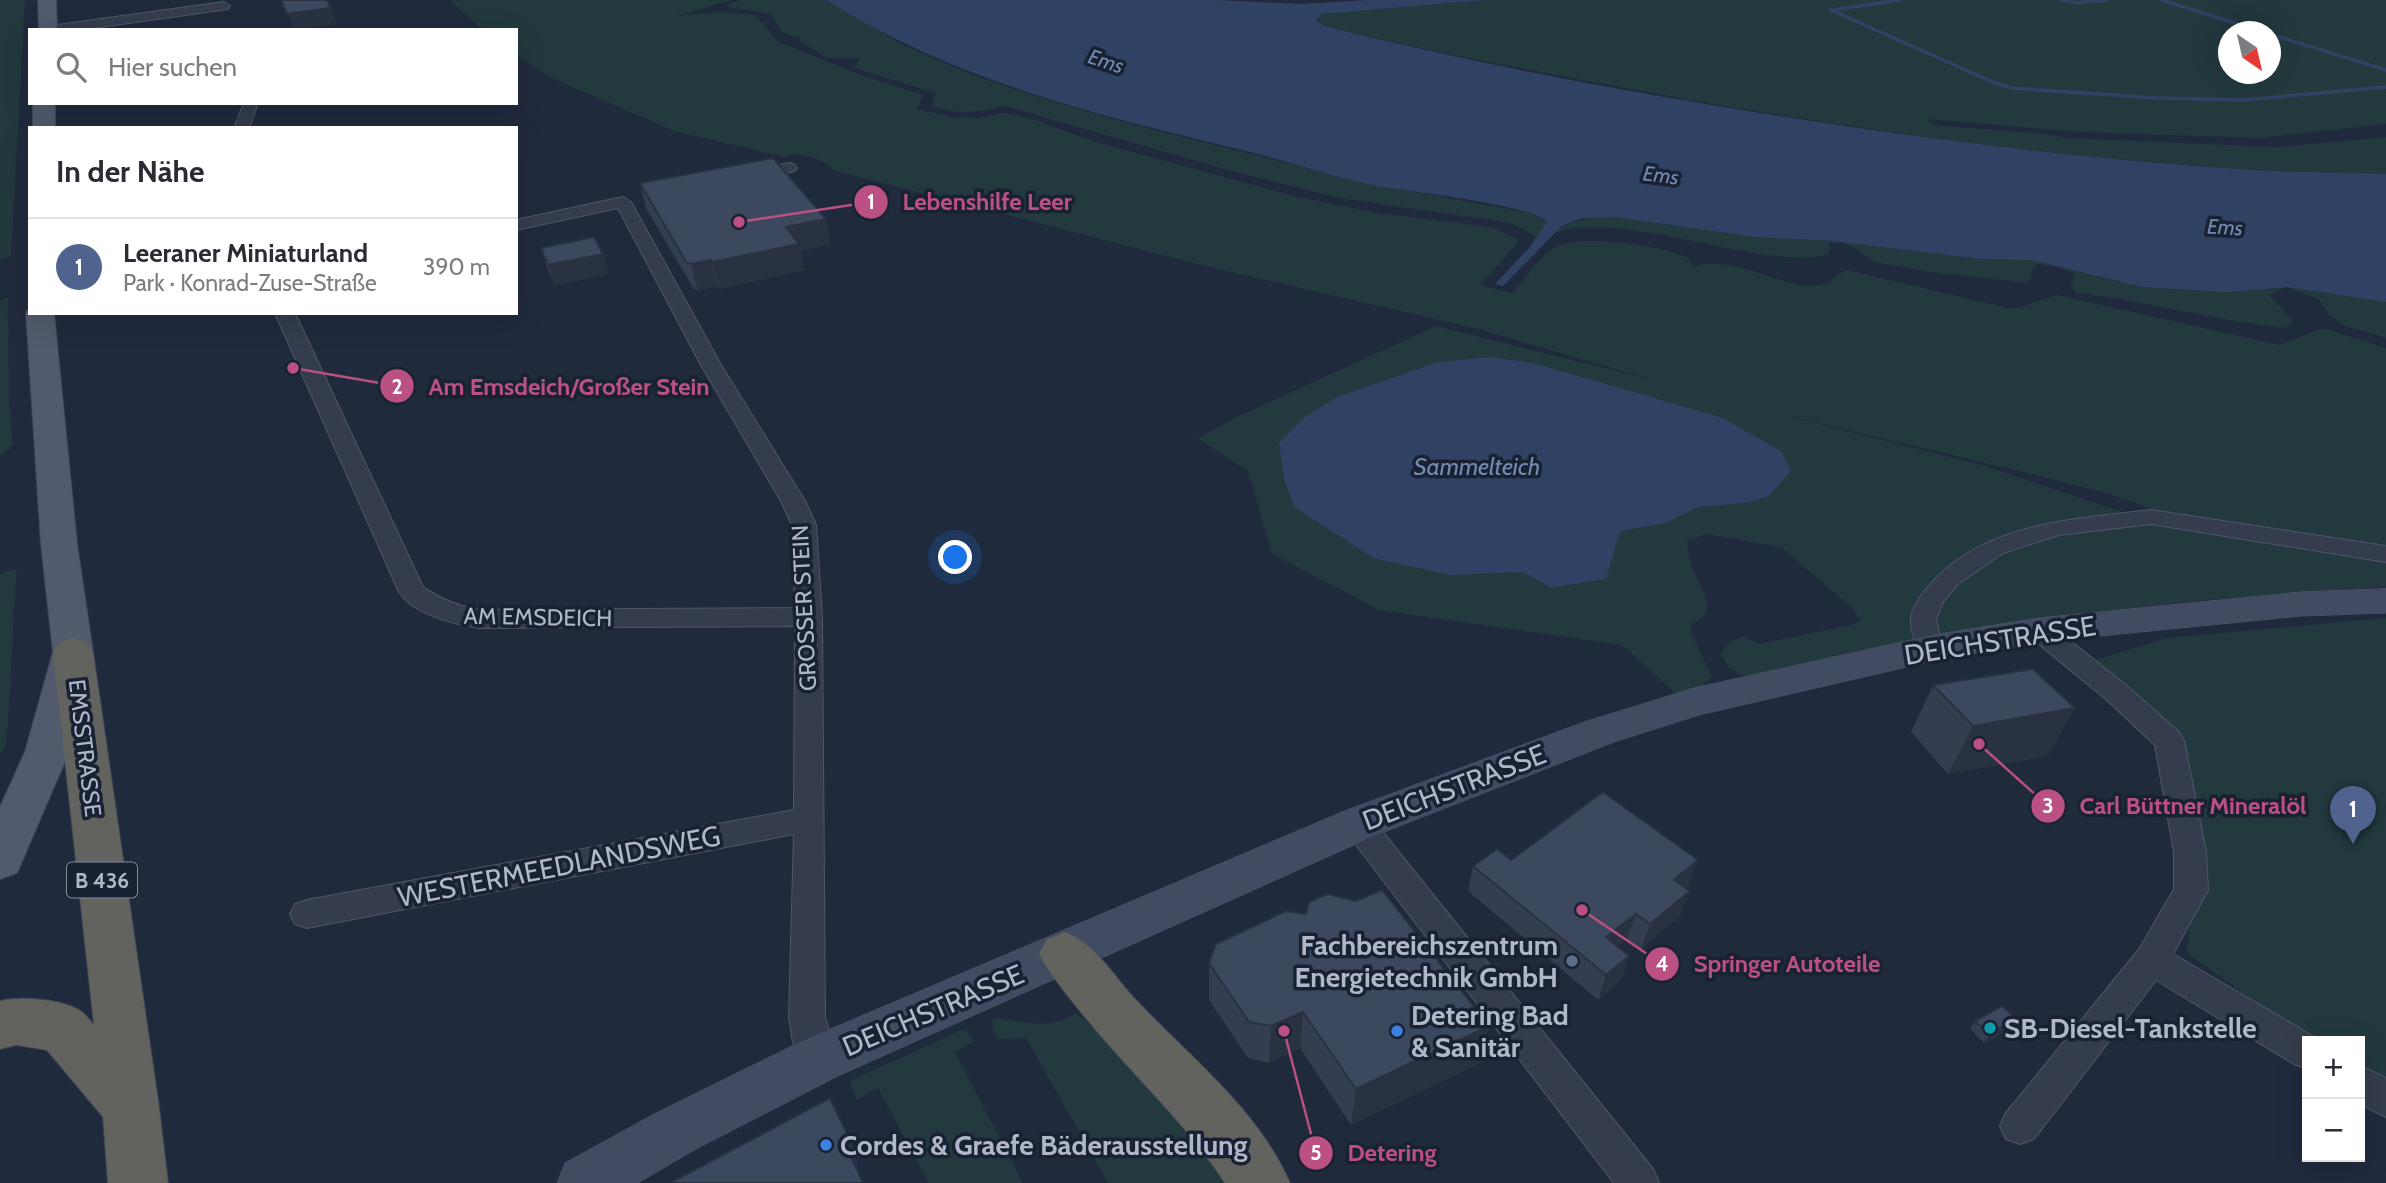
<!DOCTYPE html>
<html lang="de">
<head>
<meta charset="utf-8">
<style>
	:root { --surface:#fff; --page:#f7f7f7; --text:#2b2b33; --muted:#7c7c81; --line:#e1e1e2; --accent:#50638f }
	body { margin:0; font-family:Cabin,sans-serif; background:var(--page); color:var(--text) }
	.controls { position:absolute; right:21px; bottom:21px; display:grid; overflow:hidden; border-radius:0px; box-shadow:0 7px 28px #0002 }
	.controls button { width:63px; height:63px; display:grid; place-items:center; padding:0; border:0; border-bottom:2px solid var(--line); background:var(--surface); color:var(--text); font:35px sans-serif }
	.compass { position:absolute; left:2218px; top:21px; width:63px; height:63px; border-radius:50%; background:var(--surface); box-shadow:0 7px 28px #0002; rotate:146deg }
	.you { position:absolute; left:956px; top:558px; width:24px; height:24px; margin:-18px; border:5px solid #fff; border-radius:50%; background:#1a73e8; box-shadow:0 0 0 10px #1a73e833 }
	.badge { display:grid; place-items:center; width:46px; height:46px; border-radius:50%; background:var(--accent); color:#fff; font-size:23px; font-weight:700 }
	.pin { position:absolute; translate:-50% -58px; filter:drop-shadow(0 2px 4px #0008) }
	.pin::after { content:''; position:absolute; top:37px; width:24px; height:21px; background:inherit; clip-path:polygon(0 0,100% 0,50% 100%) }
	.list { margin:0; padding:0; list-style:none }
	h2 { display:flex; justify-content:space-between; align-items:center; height:91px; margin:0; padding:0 28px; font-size:30px }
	h2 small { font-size:23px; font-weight:400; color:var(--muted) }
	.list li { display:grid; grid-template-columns:46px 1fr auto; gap:21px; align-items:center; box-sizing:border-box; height:98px; padding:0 28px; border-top:2px solid var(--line) }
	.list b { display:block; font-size:26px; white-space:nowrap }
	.list p { margin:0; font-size:23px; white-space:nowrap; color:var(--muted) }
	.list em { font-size:23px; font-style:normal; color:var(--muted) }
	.icon { flex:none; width:38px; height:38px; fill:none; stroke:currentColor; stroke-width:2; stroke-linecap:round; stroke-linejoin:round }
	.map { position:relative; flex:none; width:2386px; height:1183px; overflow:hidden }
	.search { position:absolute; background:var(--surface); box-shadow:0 7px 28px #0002; left:28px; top:28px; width:490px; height:77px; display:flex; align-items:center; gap:18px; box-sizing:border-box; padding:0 24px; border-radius:0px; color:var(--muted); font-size:26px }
	.panel { position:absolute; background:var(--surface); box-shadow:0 7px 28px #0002; left:28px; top:126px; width:490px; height:189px; border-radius:0px }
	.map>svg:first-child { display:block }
	.green { fill:#22393e; fill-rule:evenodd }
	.water { fill:#304264 }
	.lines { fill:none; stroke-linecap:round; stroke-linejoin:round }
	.stream { stroke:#304264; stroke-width:3.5 }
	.minor-casing { stroke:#4f5768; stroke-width:2 }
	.secondary-casing { stroke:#4f5768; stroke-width:1 }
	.primary-casing { stroke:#3d4656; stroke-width:2 }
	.trunk-casing { stroke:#3c4455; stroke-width:2 }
	.minor { fill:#343c4d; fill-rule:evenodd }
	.secondary { fill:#414b61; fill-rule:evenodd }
	.primary { fill:#515b6d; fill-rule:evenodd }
	.trunk { fill:#62625e; fill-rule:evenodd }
	.wall { fill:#333e50 }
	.shaded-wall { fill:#293241 }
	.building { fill:#3b485d; stroke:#293241; stroke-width:2 }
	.service-dot { fill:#5c6f8a; stroke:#192232; stroke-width:2.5 }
	.culture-dot { fill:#0f9aa8; stroke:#192232; stroke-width:2.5 }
	.shop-dot { fill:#3f7fe0; stroke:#192232; stroke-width:2.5 }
	.labels { text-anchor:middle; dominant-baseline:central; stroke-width:7; stroke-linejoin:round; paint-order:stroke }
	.far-water-label { font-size:21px; font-style:italic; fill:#748bb4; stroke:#192232 }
	.shield { fill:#192232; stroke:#828a9c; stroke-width:2 }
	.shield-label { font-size:21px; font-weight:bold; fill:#afb7c9 }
	.street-label { font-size:23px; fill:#afb7c9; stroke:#192232 }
	.water-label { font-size:24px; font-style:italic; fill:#748bb4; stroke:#192232 }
	.near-street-label { font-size:28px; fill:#afb7c9; stroke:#192232 }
	.near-poi-label { font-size:28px; font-weight:bold; fill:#afb7c9; stroke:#192232; text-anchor:start }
	.leader { fill:none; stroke:#bb5082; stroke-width:2.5 }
	.callout-dot { fill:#bb5082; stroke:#192232; stroke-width:2.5 }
	.mark-label { font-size:21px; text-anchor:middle; font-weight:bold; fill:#fff }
	.callout-label { font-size:24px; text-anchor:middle; font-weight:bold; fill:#bb5082; stroke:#192232; stroke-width:7; stroke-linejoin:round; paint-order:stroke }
</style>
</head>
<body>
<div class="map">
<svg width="2386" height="1183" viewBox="0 0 2386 1183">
	<rect width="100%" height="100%" fill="#202a3d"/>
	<g class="green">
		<path d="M 0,0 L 25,0 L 11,256 L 0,259 Z"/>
		<path d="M 450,0 L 731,0 L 676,16 L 721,12 L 755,15 L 779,42 L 861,75 L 924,95 L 916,109 L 953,117 L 976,118 L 1004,113 L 1035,120 L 1096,142 L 1294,196 L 1378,213 L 1492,227 L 1517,239 L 1517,244 L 1480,285 L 1512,293 C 1526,279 1539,255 1557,246 C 1581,234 1668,246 1690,259 L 1692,267 C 1727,255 1767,279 1801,285 C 1810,287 1820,284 1829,283 L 1836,275 L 1847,270 L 2008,308 L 2018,308 L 2057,295 L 2280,345 L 2318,330 L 2327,329 L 2386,348 L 2386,550 L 2164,513 L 2109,494 L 2044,477 L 1772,412 L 1985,466 L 2155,523 L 2386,556 L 2386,587 C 2170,598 1955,625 1745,677 L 1728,667 L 1721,654 C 1727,644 1732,639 1744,636 L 1759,644 L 1851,625 L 1861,621 L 1851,607 L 1781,547 L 1706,534 L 1687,541 C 1688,548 1689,556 1691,563 C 1697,585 1723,610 1692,624 L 1691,632 L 1712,677 L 1697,691 L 1680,697 L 1622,645 L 1379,610 L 1272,554 L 1248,471 L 1197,438 L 1241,415 L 1436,326 L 1653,380 L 1474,328 L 1209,267 L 832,170 C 824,158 797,151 784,157 L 674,131 L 554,79 L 516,56 L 516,30 L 483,30 ZM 1490,357 L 1590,380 L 1650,399 L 1791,471 L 1769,496 L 1746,503 L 1698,507 L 1666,523 L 1620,531 L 1551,588 L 1523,572 L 1373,558 L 1294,507 L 1337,397 L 1438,362 Z"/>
		<path d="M 740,0 L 826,0 L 903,45 L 973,75 L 1031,95 L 1131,124 L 1375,185 L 1532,213 L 1547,222 L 1534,241 L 1534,235 L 1511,223 L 1339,198 L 1235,172 L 1005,106 C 981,113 955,115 932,106 L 935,93 L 854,68 L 860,59 L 858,58 L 827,58 L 799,41 L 801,37 C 774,35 783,27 770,14 L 728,7 L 727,5 Z"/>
		<path d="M 1487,0 L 2386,0 L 2386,124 L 2259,138 L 2079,132 L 1927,119 L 1932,124 L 1943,126 L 2046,134 L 2066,138 L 2277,147 L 2386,137 L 2386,176 C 2130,168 1876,135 1625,88 C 1524,69 1423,50 1323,26 L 1318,20 L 1322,14 ZM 2228,32 L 2270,32 L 2270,74 L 2228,74 Z"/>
		<path d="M 1615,217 L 1754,237 L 1833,241 L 1977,259 L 2032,260 L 2142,287 L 2286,287 L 2386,302 L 2386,338 L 2345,326 L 2329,315 L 2319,299 L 2286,287 L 2269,295 L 2293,321 L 2285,328 C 2214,321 2146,300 2075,293 L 2071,285 L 2075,275 L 2062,268 L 2038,264 L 2032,269 L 2029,283 L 1922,271 L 1874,262 L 1854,248 L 1842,243 L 1830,243 L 1829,254 C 1812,260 1793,257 1776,256 C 1716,251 1603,212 1553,234 C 1572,218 1591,217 1615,217 Z"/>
		<path d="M 8,298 L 9,396 L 13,446 L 0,456 L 0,300 Z"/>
		<path d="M 17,568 C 11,629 13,689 5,749 L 0,753 L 0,574 Z"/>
		<path d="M 2386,618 L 2386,1088 L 2360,1072 L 2360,1041 L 2310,1041 L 2187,953 L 2195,864 L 2174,744 L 2083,664 L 2167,638 Z"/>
		<path d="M 1076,1013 L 1137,1065 L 1242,1183 L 1108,1183 L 1026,1038 L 998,1039 L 993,1030 L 992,1019 L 997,1018 C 1026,1022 1050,1030 1076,1013 Z"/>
		<path d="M 964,1029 L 975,1041 L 955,1052 L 1023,1183 L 929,1183 L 878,1088 L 857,1100 L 849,1081 Z"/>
	</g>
	<g class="water">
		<path d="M 826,0 L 1216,0 L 1300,4 L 1369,0 L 1486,0 L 1322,14 L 1316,20 L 1324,26 C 1509,72 1697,105 1886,132 C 2051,154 2219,173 2386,174 L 2386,302 L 2287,287 L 2228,292 L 2142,287 L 2032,260 L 1979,259 L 1833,241 L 1754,237 L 1615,217 L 1582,218 L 1562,226 L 1503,286 L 1495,284 L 1529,248 L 1547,222 C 1535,205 1405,191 1377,186 C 1331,176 1285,160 1238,149 C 1094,114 953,80 826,0 Z"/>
		<path d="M 1490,357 L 1533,363 L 1723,418 L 1781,451 L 1791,471 L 1769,496 L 1746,503 L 1698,507 L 1666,523 L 1620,531 L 1606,579 L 1551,588 L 1523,572 L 1450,575 L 1373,558 L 1294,507 L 1284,478 L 1279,443 L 1306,416 L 1337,397 L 1438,362 Z"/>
	</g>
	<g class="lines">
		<g class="stream">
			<path d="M 1900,0 L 1831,10 L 1995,83 L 2012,88 L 2157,98 L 2243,100 L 2386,87"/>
			<path d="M 2061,0 L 2076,3 L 2108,0"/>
			<path d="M 2162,0 L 2263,32"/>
			<path d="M 2270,34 L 2386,70"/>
		</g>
		<g class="minor-casing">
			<g id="minor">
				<path d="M 224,2 L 230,6 L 228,9 L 79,30 L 44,30 L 50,26 Z"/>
				<path d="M 244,103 L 258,103 L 249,128 L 234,128 Z"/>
				<path d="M 789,163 L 795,165 L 797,168 L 795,171 L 748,181 L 740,176 L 742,173 Z"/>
				<path d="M 623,197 L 631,202 L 721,365 L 805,501 L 816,525 L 822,617 L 825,1017 L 838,1059 L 832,1071 L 819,1076 L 806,1071 L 793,1042 L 789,1017 L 794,834 L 307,928 L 295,924 L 290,914 L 295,904 L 307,900 L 794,810 L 795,626 L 480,628 C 454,624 414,615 399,592 L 275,313 L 295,313 L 423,587 C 441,599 458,607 480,610 L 795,608 L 792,525 L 781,501 L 701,365 L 618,208 L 516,230 L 516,220 Z"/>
				<path d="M 2151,510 L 2386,546 L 2386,562 L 2151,524 L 2059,535 L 2003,553 L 1958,584 L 1943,602 L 1936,619 L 1939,633 L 1947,648 L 1943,654 L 1933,657 L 1923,654 C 1906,627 1906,612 1928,587 C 1981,523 2074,519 2151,510 Z"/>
				<path d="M 2039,621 L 2049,624 L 2127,686 L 2180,733 L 2184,741 L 2206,852 L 2208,890 L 2173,954 L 2321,1041 L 2307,1041 L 2307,1069 L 2294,1064 L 2156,980 L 2034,1139 L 2020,1144 L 2006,1139 L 2000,1126 L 2006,1113 L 2140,948 L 2174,889 L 2174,852 L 2155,745 L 2107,700 L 2029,636 L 2025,630 L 2029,624 Z"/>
				<path d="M 1358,812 L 1369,815 L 1653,1169 L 1659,1183 L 1614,1183 L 1347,833 L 1342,824 L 1347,815 Z"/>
				<path d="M 2360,1066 L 2386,1078 L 2386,1117 L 2360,1104 Z"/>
			</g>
		</g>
		<g class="secondary-casing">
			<path id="secondary" d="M 2386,589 L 2386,613 L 2301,616 L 2039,642 L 1933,661 L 1699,715 L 1614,742 L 1374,836 L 838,1076 L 694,1150 L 638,1183 L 557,1183 L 565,1163 L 654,1114 L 800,1042 L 1342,812 L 1584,722 L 1694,688 L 1933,635 L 2039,618 L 2301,592 Z"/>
		</g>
		<g class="primary-casing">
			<g id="primary">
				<path d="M 38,0 L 56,0 L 57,30 L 39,30 Z"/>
				<rect x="33" y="103" width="22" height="25"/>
				<path d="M 30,307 L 30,313 L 54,313 L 77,544 L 93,652 L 69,752 L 17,873 L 0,879 L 0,807 L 25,752 L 53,652 L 41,544 L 26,313 Z"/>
			</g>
		</g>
		<g class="trunk-casing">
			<g id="trunk">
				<path d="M 73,638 L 87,642 L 93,652 L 159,1107 L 168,1183 L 108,1183 L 103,1117 L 47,1050 L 16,1045 L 0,1049 L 0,1001 C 20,996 65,999 82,1012 C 86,1015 90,1021 94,1025 L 53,652 L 59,642 Z"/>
				<path d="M 1065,932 C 1097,944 1114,978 1138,1002 C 1191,1058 1259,1111 1290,1183 L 1225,1183 C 1184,1120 1127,1070 1080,1011 C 1065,992 1050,975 1039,954 L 1047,939 Z"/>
			</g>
		</g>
		<use href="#minor" class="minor"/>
		<use href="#secondary" class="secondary"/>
		<use href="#primary" class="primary"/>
		<use href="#trunk" class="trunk"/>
	</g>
	<g class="wall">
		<path d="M 640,183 L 831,244 L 801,251 L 804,270 L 719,289 L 717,286 L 698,291 L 693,288 L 646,208 Z"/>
		<path d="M 541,248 L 603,254 L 609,274 L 555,285 L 547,268 Z"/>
		<path d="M 1933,685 L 2048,756 L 1948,774 L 1911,732 Z"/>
		<path d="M 1511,860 L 1689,885 L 1686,888 L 1680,916 L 1641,949 L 1627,939 L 1618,946 L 1629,956 L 1621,980 L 1598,1000 L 1468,891 L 1473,866 Z"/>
		<path d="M 1306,914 L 1489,1026 L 1480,1063 L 1351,1125 L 1300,1048 L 1269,1063 L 1248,1058 L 1209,1000 L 1209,963 Z"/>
		<path d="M 2017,1019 L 2011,1028 L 1984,1043 L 1970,1029 L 1975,1021 Z"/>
	</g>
	<g class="shaded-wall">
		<path d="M 331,8 L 337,24 L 294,30 L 287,14 Z"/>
		<path d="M 826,219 L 831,244 L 801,251 L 804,270 L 719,289 L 712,262 L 786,227 Z"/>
		<path d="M 603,254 L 609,274 L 555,285 L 548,265 Z"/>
		<path d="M 711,260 L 717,286 L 698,291 L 691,264 Z"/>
		<path d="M 2075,708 L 2048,756 L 1948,774 L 1973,726 Z"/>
		<path d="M 1698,860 L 1689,885 L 1666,905 L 1674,880 Z"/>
		<path d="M 1690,891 L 1680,916 L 1641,949 L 1650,924 Z"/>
		<path d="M 1636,914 L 1627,939 L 1599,962 L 1606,937 Z"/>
		<path d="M 1629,956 L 1621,980 L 1598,1000 L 1606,975 Z"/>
		<path d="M 1303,1012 L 1300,1048 L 1269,1063 L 1271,1026 Z"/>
		<path d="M 2017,1019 L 2011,1028 L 1984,1043 L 1989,1034 Z"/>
		<path d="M 1489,1026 L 1480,1063 L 1351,1125 L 1356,1089 Z"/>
		<path d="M 849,1138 L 858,1164 L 852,1168 L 844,1141 Z"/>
	</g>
	<g class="building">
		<path d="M 281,0 L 327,0 L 331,8 L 287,14 Z"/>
		<path d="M 773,158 L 826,219 L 786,227 L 799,244 L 712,262 L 711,260 L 691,264 L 686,262 L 640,183 Z"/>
		<path d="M 594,237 L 603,254 L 548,265 L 541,248 Z"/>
		<path d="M 2033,669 L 2075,708 L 1973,726 L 1933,685 Z"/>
		<path d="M 1603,792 L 1698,860 L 1674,880 L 1690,891 L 1650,924 L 1636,914 L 1606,937 L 1629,956 L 1606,975 L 1473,866 L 1497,849 L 1511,860 Z"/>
		<path d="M 1382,890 L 1489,1026 L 1356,1089 L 1303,1012 L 1271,1026 L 1249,1022 L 1209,963 L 1216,944 L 1286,911 L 1306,914 L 1309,902 L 1328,894 L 1356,901 Z"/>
		<path d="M 2002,1006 L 2017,1019 L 1989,1034 L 1975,1021 Z"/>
		<path d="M 830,1098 L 849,1138 L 844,1141 L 863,1183 L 670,1183 Z"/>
	</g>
	<circle class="service-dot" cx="1572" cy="961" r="7"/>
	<circle class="culture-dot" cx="1990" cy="1028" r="7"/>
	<g class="shop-dot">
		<circle cx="1397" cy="1031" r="7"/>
		<circle cx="826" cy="1145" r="7"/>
	</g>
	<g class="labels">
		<g class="far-water-label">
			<text transform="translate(1106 61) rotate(18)">Ems</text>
			<text transform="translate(1661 175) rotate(7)">Ems</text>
			<text transform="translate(2225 227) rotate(3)">Ems</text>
		</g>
		<rect class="shield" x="67" y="862.5" width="70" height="35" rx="5"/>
		<g class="shield-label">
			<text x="102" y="880">B 436</text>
		</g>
		<g class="street-label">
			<text transform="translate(804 608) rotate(-93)">GROSSER STEIN</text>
			<text transform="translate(538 617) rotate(1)">AM EMSDEICH</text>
			<text transform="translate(85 748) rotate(83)">EMSSTRASSE</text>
		</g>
		<g class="water-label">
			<text x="1477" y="466">Sammelteich</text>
		</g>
		<g class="near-street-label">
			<text transform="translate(2000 640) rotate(-9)">DEICHSTRASSE</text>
			<text transform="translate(1454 787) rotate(-21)">DEICHSTRASSE</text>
			<text transform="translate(559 866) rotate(-11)">WESTERMEEDLANDSWEG</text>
			<text transform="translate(933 1010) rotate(-23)">DEICHSTRASSE</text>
		</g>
		<g class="near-poi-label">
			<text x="1558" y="945" text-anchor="end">Fachbereichszentrum<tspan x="1558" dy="32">Energietechnik GmbH</tspan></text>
			<text x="1411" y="1015">Detering Bad<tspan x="1411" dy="32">&amp; Sanitär</tspan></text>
			<text x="2004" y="1028">SB-Diesel-Tankstelle</text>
			<text x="840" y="1145">Cordes &amp; Graefe Bäderausstellung</text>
		</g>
	</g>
	<path class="leader" d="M739 222L871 202M293 368L397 386M1979 744L2048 806M1582 910L1662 964M1284 1031L1316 1153"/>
	<g class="callout-dot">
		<circle cx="739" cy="222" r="7"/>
		<circle cx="293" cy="368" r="7"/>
		<circle cx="1979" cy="744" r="7"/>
		<circle cx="1582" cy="910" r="7"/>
		<circle cx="1284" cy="1031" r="7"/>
		<circle cx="871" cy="202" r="18"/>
		<circle cx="397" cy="386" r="18"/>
		<circle cx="2048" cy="806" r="18"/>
		<circle cx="1662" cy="964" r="18"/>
		<circle cx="1316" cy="1153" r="18"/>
	</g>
	<g class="mark-label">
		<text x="871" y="209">1</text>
		<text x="397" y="394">2</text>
		<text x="2048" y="813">3</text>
		<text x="1662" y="971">4</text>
		<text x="1316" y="1160">5</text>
	</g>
	<g class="callout-label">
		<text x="987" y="210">Lebenshilfe Leer</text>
		<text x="569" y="395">Am Emsdeich/Großer Stein</text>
		<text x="2193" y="814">Carl Büttner Mineralöl</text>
		<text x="1787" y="972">Springer Autoteile</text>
		<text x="1392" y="1161">Detering</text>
	</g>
</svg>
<div class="controls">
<button>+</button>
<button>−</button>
</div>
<svg class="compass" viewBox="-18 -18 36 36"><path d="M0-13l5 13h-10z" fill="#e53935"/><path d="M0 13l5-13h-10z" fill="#7c7c81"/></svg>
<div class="you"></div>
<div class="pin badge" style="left:2353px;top:844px">1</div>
<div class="search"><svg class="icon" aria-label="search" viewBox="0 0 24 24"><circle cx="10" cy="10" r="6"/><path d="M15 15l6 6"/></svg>Hier suchen</div>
<section class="panel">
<h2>In der Nähe<small></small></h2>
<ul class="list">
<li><span class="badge">1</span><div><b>Leeraner Miniaturland</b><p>Park · Konrad-Zuse-Straße</p></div><em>390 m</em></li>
</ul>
</section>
</div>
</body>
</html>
